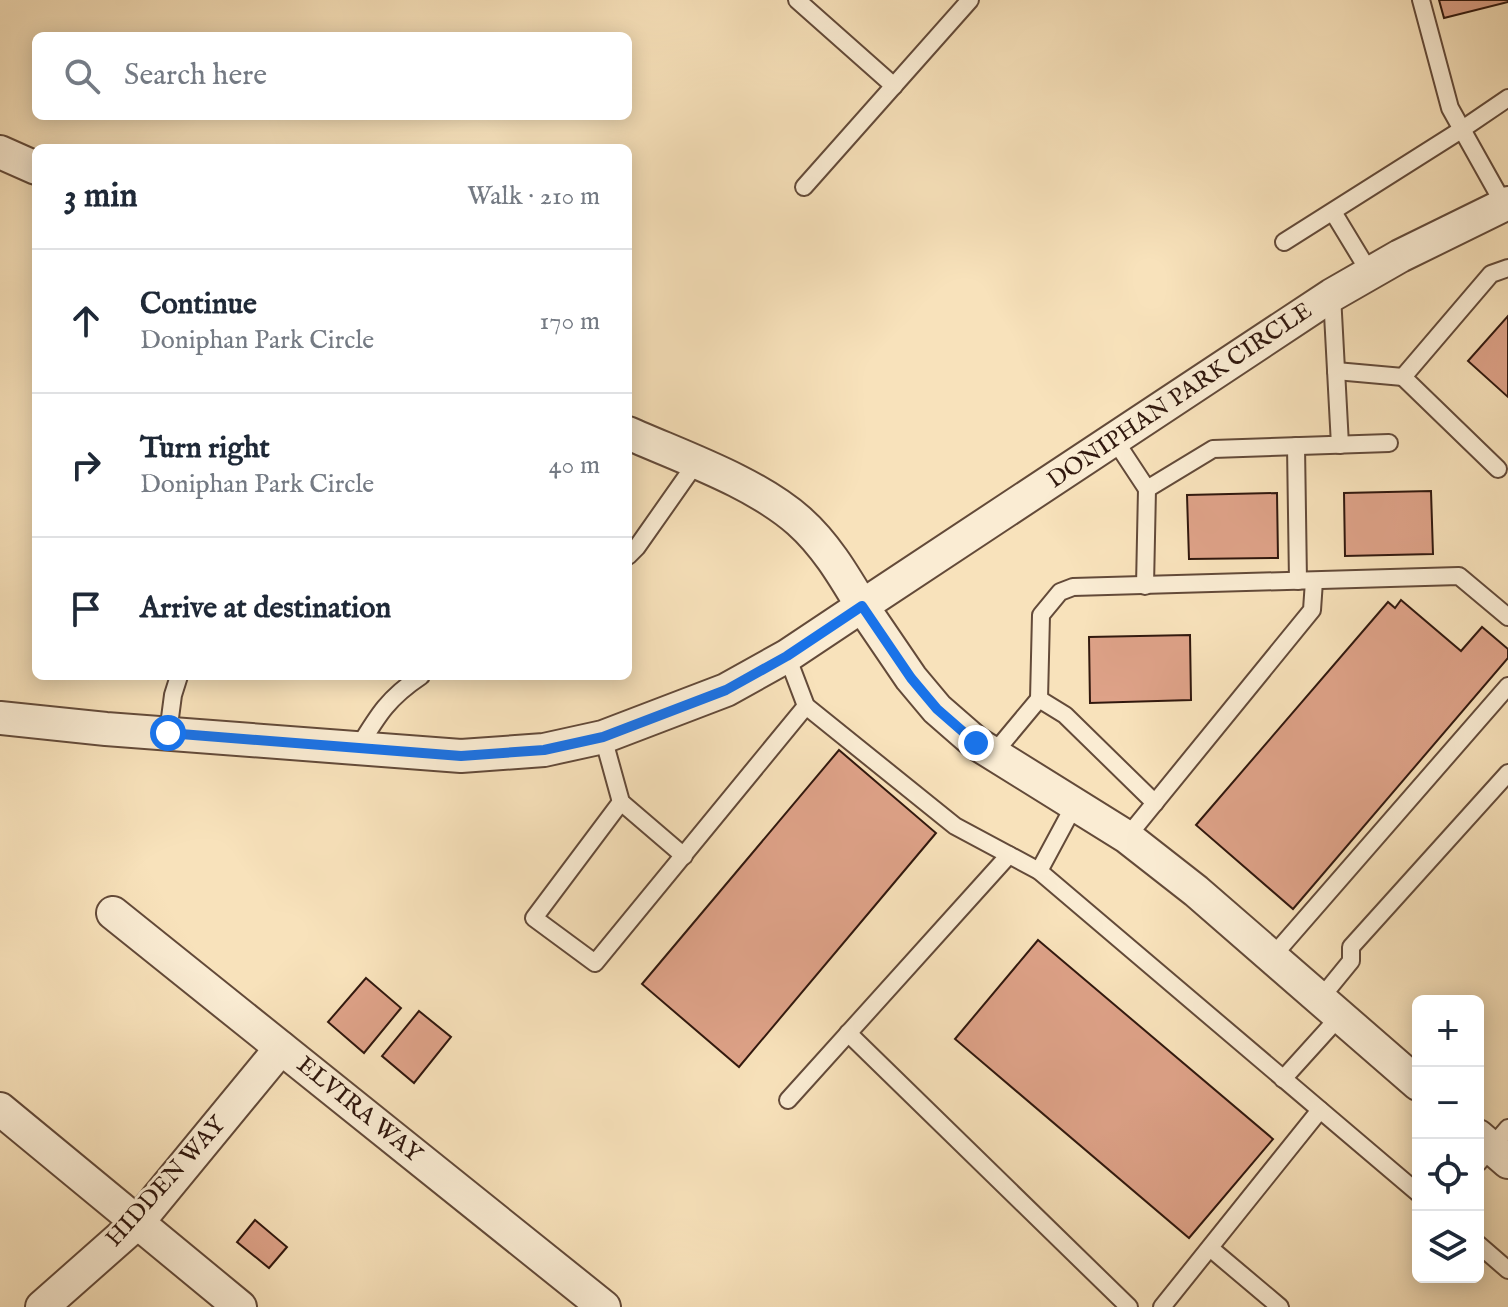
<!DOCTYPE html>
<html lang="en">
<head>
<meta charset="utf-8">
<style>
	:root { --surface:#fff; --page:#f6f6f7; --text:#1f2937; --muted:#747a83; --line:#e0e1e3 }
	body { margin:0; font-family:"IM FELL English",serif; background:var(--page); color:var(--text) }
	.controls { position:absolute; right:24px; bottom:24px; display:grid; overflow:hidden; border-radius:12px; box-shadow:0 4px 20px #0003 }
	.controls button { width:72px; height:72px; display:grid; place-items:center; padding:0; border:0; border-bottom:2px solid var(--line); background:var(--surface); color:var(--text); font:40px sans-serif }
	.stop { position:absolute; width:24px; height:24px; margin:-18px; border:6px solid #1a73e8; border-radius:50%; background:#fff }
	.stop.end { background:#1a73e8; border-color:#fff; box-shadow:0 2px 8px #0008 }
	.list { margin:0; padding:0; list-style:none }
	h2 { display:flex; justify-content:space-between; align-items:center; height:104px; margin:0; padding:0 32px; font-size:34px }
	h2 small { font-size:26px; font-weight:400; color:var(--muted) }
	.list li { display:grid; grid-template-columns:52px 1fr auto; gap:24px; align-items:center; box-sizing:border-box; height:144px; padding:0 32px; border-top:2px solid var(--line) }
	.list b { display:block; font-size:30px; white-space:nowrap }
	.list p { margin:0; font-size:26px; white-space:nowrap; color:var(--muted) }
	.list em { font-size:26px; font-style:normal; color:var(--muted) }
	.icon { flex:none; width:44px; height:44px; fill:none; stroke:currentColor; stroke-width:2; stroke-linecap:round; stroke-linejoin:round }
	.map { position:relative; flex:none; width:1508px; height:1307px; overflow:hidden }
	.search { position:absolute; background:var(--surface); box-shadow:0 4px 20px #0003; left:32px; top:32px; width:600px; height:88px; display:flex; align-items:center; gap:20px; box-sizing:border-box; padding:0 28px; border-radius:12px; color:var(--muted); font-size:30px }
	.panel { position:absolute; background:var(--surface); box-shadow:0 4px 20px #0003; left:32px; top:144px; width:600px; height:536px; border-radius:12px }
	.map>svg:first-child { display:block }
	.building { fill:#dea288; stroke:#31180e; stroke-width:2 }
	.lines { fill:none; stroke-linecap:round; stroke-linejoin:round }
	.lane-casing { stroke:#634a39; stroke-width:20 }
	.street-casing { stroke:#634a39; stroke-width:36 }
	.lane { stroke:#faecd3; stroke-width:16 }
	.street { stroke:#faecd3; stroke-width:32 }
	.route { stroke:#1a73e8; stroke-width:10 }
	.labels { text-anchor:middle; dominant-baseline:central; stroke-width:6; stroke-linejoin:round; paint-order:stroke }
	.street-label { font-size:24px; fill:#31180e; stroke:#faecd3 }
</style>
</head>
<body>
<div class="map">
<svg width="1508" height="1307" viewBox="0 0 1508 1307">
	<rect width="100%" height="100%" fill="#f8e2bb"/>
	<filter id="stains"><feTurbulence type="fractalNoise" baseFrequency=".0025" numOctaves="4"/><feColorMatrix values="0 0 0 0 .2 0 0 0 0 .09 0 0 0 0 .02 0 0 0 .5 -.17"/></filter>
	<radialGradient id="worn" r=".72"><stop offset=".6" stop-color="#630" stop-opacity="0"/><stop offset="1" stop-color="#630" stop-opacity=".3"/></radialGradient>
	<g class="building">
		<path d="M 1439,0 L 1508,0 L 1508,2 L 1444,18 Z"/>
		<path d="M 1508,316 L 1508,397 L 1468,361 Z"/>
		<path d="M 1431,491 L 1433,554 L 1345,556 L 1344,493 Z"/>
		<path d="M 1277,493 L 1278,558 L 1189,559 L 1187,495 Z"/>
		<path d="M 1401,600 L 1461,651 L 1482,627 L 1508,649 L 1508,658 L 1293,909 L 1196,825 L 1388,602 L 1395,608 Z"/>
		<path d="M 1190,635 L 1191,700 L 1090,703 L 1089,637 Z"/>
		<path d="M 839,750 L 936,833 L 739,1067 L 642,984 Z"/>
		<path d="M 1038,940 L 1273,1139 L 1189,1238 L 955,1039 Z"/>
		<path d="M 366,978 L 401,1008 L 364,1053 L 328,1022 Z"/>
		<path d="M 419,1011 L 451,1037 L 414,1083 L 382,1056 Z"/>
		<path d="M 255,1220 L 287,1247 L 269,1268 L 237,1242 Z"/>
	</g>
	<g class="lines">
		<g class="lane-casing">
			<g id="lane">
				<path d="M 797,0 L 894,86"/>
				<path d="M 1421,0 L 1450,108 L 1506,208"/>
				<path d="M 804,187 L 970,0"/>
				<path d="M 1333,212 L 1370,273"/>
				<path d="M 1284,242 L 1461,130 L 1508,98"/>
				<path d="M 1332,295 L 1340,445"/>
				<path d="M 1336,371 L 1403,377"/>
				<path d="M 1114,439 L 1147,489"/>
				<path d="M 1296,446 L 1298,581"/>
				<path d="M 1498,469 L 1403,377 L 1491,274 L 1508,268"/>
				<path d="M 628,556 L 637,547 L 696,463"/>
				<path d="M 1145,586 L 1147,489 L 1213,449 L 1389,443"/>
				<path d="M 787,656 L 806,706 L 955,826 L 1039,871 L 1418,1193"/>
				<path d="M 1039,699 L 1041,615 L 1060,592 L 1073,587 L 1459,576 L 1508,617"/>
				<path d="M 168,733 L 173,695 L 179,676"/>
				<path d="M 603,737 L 621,802 L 684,856"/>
				<path d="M 358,748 C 378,715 388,698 421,676"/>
				<path d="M 994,753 L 1039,699 L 1065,715 L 1155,803"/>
				<path d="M 621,802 L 534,918 L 595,963 L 806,706"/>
				<path d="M 1127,837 L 1312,610 L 1314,581"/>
				<path d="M 1039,871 L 1075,804"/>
				<path d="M 1272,957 L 1508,686"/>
				<path d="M 1320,999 L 1351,961 L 1351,947 L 1508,773"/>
				<path d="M 848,1033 L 1129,1307"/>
				<path d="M 1283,1079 L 1340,1016"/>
				<path d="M 788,1100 L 1009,855"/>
				<path d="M 1478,1163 L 1508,1128"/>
				<path d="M 1478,1244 L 1508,1270"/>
				<path d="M 1210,1248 L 1280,1307"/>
				<path d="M 1162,1307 L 1320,1110"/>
			</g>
		</g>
		<g class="street-casing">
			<g id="street">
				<path d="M 0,152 L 36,168"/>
				<path d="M 0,718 L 106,729 L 461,756 L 544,750 L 603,737 L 726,690 L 787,656 L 862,606 C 844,576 826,545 799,521 C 755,482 682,457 628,433"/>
				<path d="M 113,913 L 604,1307"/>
				<path d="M 1418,1084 L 1196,891 L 1127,837 L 976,743 L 937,709 L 911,678 L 862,606 L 1332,295 L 1400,256 L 1508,203"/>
				<path d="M 0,1109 L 240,1307"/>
				<path d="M 1478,1136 L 1508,1162"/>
				<path d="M 42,1307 L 137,1223 L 281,1048"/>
			</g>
		</g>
		<use href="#lane" class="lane"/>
		<use href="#street" class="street"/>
	</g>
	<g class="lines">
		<path class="route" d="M 168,733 L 461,756 L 544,750 L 603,737 L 726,690 L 787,656 L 862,606 L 911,678 L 937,709 L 976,743"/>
	</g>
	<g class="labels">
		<g class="street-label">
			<text transform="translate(1180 396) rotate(-34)">DONIPHAN PARK CIRCLE</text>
			<text transform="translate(359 1110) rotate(39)">ELVIRA WAY</text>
			<text transform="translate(166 1182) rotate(-48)">HIDDEN WAY</text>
		</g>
	</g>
	<rect width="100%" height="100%" filter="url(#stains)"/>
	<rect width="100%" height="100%" fill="url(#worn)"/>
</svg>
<div class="controls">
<button>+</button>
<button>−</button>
<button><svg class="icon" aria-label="locate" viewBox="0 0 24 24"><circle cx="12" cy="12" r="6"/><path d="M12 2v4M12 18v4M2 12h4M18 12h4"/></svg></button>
<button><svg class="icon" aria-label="layers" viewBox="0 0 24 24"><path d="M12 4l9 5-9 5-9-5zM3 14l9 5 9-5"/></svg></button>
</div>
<div class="stop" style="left:168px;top:733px"></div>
<div class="stop end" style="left:976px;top:743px"></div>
<div class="search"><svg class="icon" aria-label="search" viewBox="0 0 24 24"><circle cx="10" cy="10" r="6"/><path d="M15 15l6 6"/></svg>Search here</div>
<section class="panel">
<h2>3 min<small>Walk · 210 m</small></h2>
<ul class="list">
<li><svg class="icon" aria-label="ahead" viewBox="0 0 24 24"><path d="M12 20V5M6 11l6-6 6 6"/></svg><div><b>Continue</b><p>Doniphan Park Circle</p></div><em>170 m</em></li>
<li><svg class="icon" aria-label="right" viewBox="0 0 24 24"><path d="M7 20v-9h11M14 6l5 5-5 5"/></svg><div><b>Turn right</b><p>Doniphan Park Circle</p></div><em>40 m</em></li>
<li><svg class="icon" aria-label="arrive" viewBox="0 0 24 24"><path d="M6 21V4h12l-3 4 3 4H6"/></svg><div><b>Arrive at destination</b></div></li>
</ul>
</section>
</div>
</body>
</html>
